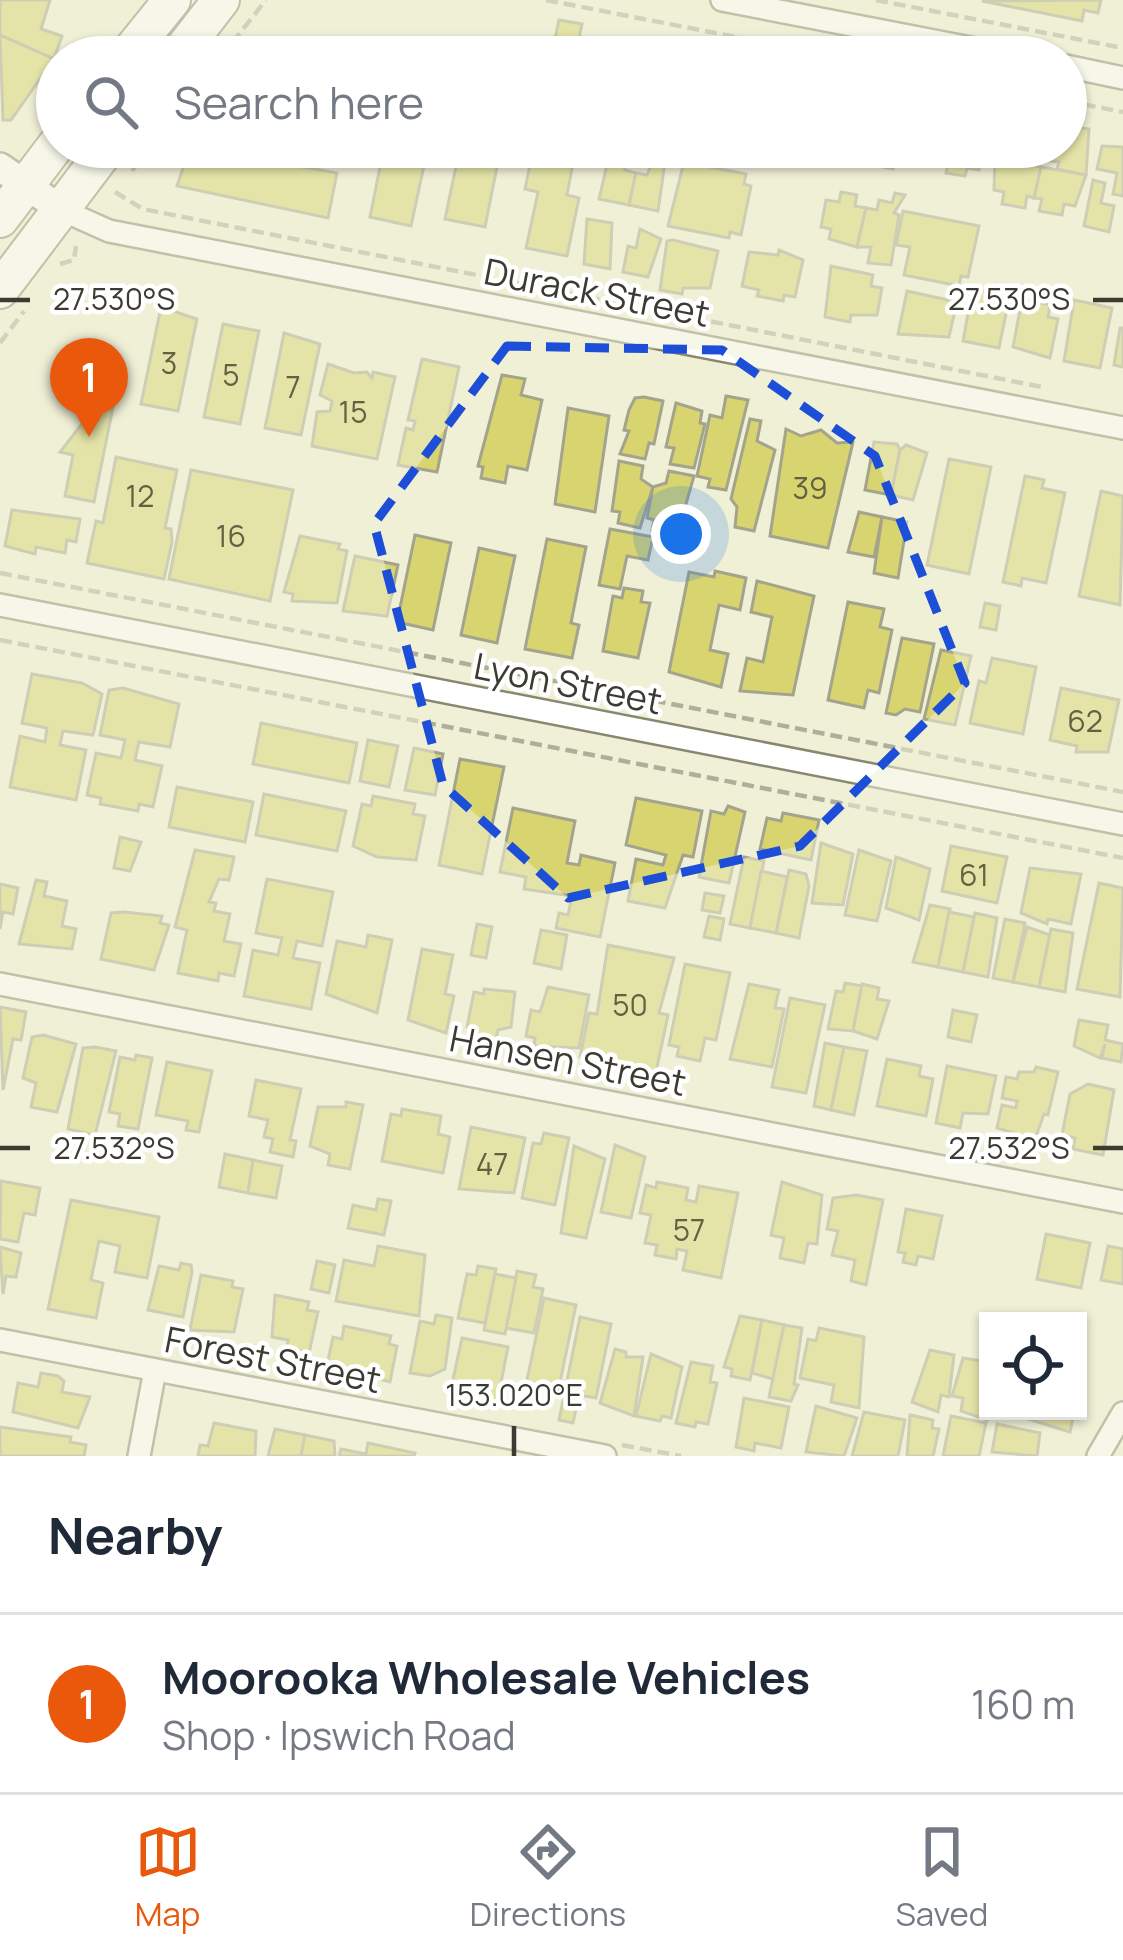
<!DOCTYPE html>
<html lang="en">
<head>
<meta charset="utf-8">
<style>
	:root { --surface:#fff; --page:#f2f2f3; --text:#1f2937; --muted:#747a83; --line:#e0e1e3; --accent:#ea580c }
	body { margin:0; font-family:Manrope,sans-serif; background:var(--page); color:var(--text) }
	.controls { position:absolute; right:36px; bottom:36px; display:grid; overflow:hidden; border-radius:0px; box-shadow:0 3px 9px #0004 }
	.controls button { width:108px; height:108px; display:grid; place-items:center; padding:0; border:0; border-bottom:3px solid var(--line); background:var(--surface); color:var(--text); font:60px sans-serif }
	.you { position:absolute; left:681px; top:534px; width:42px; height:42px; margin:-30px; border:9px solid #fff; border-radius:50%; background:#1a73e8; box-shadow:0 0 0 18px #1a73e833 }
	.badge { display:grid; place-items:center; width:78px; height:78px; border-radius:50%; background:var(--accent); color:#fff; font-size:39px; font-weight:700 }
	.pin { position:absolute; translate:-50% -99px; filter:drop-shadow(0 3px 6px #0008) }
	.pin::after { content:''; position:absolute; top:63px; width:42px; height:36px; background:inherit; clip-path:polygon(0 0,100% 0,50% 100%) }
	.list { margin:0; padding:0; list-style:none }
	h2 { display:flex; justify-content:space-between; align-items:center; height:156px; margin:0; padding:0 48px; font-size:51px }
	h2 small { font-size:39px; font-weight:400; color:var(--muted) }
	.list li { display:grid; grid-template-columns:78px 1fr auto; gap:36px; align-items:center; box-sizing:border-box; height:180px; padding:0 48px; border-top:3px solid var(--line) }
	.list b { display:block; font-size:45px; white-space:nowrap }
	.list p { margin:0; font-size:39px; white-space:nowrap; color:var(--muted) }
	.list em { font-size:39px; font-style:normal; color:var(--muted) }
	.icon { flex:none; width:66px; height:66px; fill:none; stroke:currentColor; stroke-width:2; stroke-linecap:round; stroke-linejoin:round }
	.map { position:relative; flex:none; width:1123px; height:1456px; overflow:hidden }
	.search { position:absolute; background:var(--surface); box-shadow:0 3px 9px #0004; left:36px; right:36px; top:36px; height:132px; display:flex; align-items:center; gap:30px; box-sizing:border-box; padding:0 42px; border-radius:66px; color:var(--muted); font-size:45px }
	.sheet { height:336px; background:var(--surface) }
	nav { display:flex; justify-content:space-around; align-items:center; box-sizing:border-box; height:168px; border-top:3px solid var(--line); background:var(--surface); font-size:33px; color:var(--muted) }
	nav a { display:grid; justify-items:center; gap:6px }
	nav .on { color:var(--accent) }
	.map>svg:first-child { display:block }
	.building { fill:#d8d470; stroke:#a4a48c; stroke-width:3 }
	.lines { fill:none; stroke-linecap:round; stroke-linejoin:round }
	.minor-casing { stroke:#888871; stroke-width:26 }
	.tertiary-casing { stroke:#888871; stroke-width:32 }
	.trunk-casing { stroke:#888871; stroke-width:40 }
	.path { stroke:#aeae9b; stroke-width:4.5; stroke-dasharray:12 6; stroke-linecap:butt }
	.minor { stroke:#fff; stroke-width:21 }
	.tertiary { stroke:#fff; stroke-width:27 }
	.trunk { stroke:#fff; stroke-width:36 }
	.marked { fill:none; stroke:#1d4ed8; stroke-width:9; stroke-dasharray:24 15; stroke-linejoin:round }
	.ticks { fill:none; stroke:#3b3b31; stroke-width:4.5 }
	.labels { text-anchor:middle; dominant-baseline:central; stroke-width:9; stroke-linejoin:round; paint-order:stroke }
	.number-label { font-size:30px; fill:#626141 }
	.street-label { font-size:36px; fill:#3b3b31; stroke:#fff }
	.ticks-label { font-size:30px; text-anchor:middle; fill:#3b3b31; stroke:#fff; stroke-width:9; stroke-linejoin:round; paint-order:stroke }
</style>
</head>
<body>
<div class="map">
<svg width="1123" height="1456" viewBox="0 0 1123 1456">
	<rect width="100%" height="100%" fill="#f0f0d7"/>
	<g class="building">
		<path d="M 0,0 L 50,0 L 41,29 L 62,36 L 54,59 L 0,35 Z"/>
		<path d="M 1101,0 L 1098,13 L 1084,10 L 1082,21 L 982,1 Z"/>
		<path d="M 559,20 L 582,24 L 577,47 L 554,43 Z"/>
		<path d="M 0,35 L 54,59 L 11,120 L 3,120 Z"/>
		<path d="M 1075,127 L 1089,129 L 1086,175 L 1057,169 L 1059,162 L 1050,161 L 1053,147 L 1066,147 L 1066,129 Z"/>
		<path d="M 1102,146 L 1123,147 L 1123,196 L 1113,194 L 1117,173 L 1097,169 Z"/>
		<path d="M 190,147 L 337,173 L 328,218 L 177,186 Z"/>
		<path d="M 303,147 L 365,147 L 361,165 L 301,155 Z"/>
		<path d="M 384,147 L 428,147 L 411,226 L 370,217 Z"/>
		<path d="M 460,147 L 501,147 L 485,227 L 445,219 Z"/>
		<path d="M 782,147 L 809,149 L 805,165 L 784,161 L 786,148 Z"/>
		<path d="M 816,147 L 850,147 L 847,162 L 814,155 Z"/>
		<path d="M 862,147 L 897,147 L 893,169 L 859,162 Z"/>
		<path d="M 929,147 L 984,147 L 979,170 L 967,168 L 965,176 L 946,173 L 949,157 L 928,153 Z"/>
		<path d="M 997,147 L 1035,147 L 1025,162 L 995,156 Z"/>
		<path d="M 533,150 L 574,158 L 567,195 L 579,198 L 567,256 L 526,248 L 538,192 L 525,189 Z"/>
		<path d="M 610,152 L 624,154 L 625,170 L 636,173 L 629,205 L 599,199 Z"/>
		<path d="M 995,156 L 1041,167 L 1034,198 L 1027,196 L 1025,208 L 1002,204 L 1004,192 L 994,190 Z"/>
		<path d="M 653,160 L 665,162 L 658,211 L 629,205 L 636,173 L 647,175 Z"/>
		<path d="M 684,162 L 746,174 L 744,184 L 751,186 L 741,235 L 730,232 L 729,238 L 668,226 Z"/>
		<path d="M 1041,167 L 1086,175 L 1075,206 L 1064,204 L 1062,215 L 1039,211 L 1042,199 L 1034,198 Z"/>
		<path d="M 1093,180 L 1105,183 L 1101,203 L 1114,206 L 1109,232 L 1084,226 Z"/>
		<path d="M 841,192 L 857,195 L 855,206 L 866,208 L 857,247 L 829,239 L 831,229 L 821,227 L 826,200 L 839,202 Z"/>
		<path d="M 895,193 L 905,195 L 894,213 L 899,215 L 891,265 L 868,263 L 871,247 L 857,247 L 866,208 L 877,210 L 879,200 L 892,203 Z"/>
		<path d="M 903,211 L 979,226 L 968,277 L 961,276 L 959,286 L 904,275 L 910,247 L 896,245 Z"/>
		<path d="M 587,219 L 612,223 L 610,269 L 584,264 Z"/>
		<path d="M 640,229 L 661,239 L 648,277 L 623,272 L 628,246 L 636,248 Z"/>
		<path d="M 673,240 L 718,251 L 710,288 L 683,288 L 682,294 L 660,290 L 667,241 Z"/>
		<path d="M 779,250 L 803,260 L 795,297 L 784,295 L 783,301 L 757,296 L 759,290 L 742,286 L 749,252 L 778,255 Z"/>
		<path d="M 831,266 L 873,275 L 871,286 L 882,288 L 877,315 L 851,315 L 850,322 L 825,317 Z"/>
		<path d="M 996,285 L 1010,294 L 999,348 L 963,341 L 972,291 L 995,291 Z"/>
		<path d="M 907,291 L 957,302 L 949,337 L 898,334 Z"/>
		<path d="M 1022,299 L 1050,305 L 1048,317 L 1058,319 L 1050,358 L 1013,347 Z"/>
		<path d="M 1074,300 L 1112,308 L 1100,368 L 1064,361 Z"/>
		<path d="M 161,307 L 197,319 L 178,411 L 141,404 Z"/>
		<path d="M 223,324 L 259,331 L 240,424 L 204,417 Z"/>
		<path d="M 1120,328 L 1123,328 L 1123,367 L 1114,365 Z"/>
		<path d="M 284,333 L 320,344 L 301,435 L 265,428 Z"/>
		<path d="M 422,359 L 459,367 L 437,472 L 398,465 L 406,428 L 413,430 L 415,421 L 408,420 Z"/>
		<path d="M 328,364 L 354,373 L 367,372 L 372,378 L 373,372 L 395,377 L 377,459 L 312,446 L 317,412 L 330,411 L 332,401 L 320,395 Z"/>
		<path d="M 502,375 L 525,379 L 521,395 L 542,400 L 527,470 L 508,466 L 505,483 L 481,478 L 483,467 L 478,466 Z"/>
		<path d="M 99,378 L 118,382 L 94,502 L 65,496 L 73,455 L 60,452 L 85,420 L 90,421 Z"/>
		<path d="M 726,396 L 748,400 L 726,490 L 708,487 L 710,479 L 697,476 L 710,415 L 722,418 Z"/>
		<path d="M 644,397 L 663,401 L 654,444 L 649,443 L 645,459 L 620,454 L 629,431 L 624,430 L 629,410 L 635,398 Z"/>
		<path d="M 676,403 L 702,411 L 700,423 L 705,424 L 694,468 L 670,464 L 674,448 L 666,447 Z"/>
		<path d="M 568,408 L 609,416 L 595,512 L 555,504 Z"/>
		<path d="M 750,419 L 761,421 L 757,441 L 775,450 L 754,531 L 735,527 L 737,507 L 731,499 Z"/>
		<path d="M 786,429 L 801,436 L 821,430 L 837,443 L 853,442 L 828,548 L 770,536 Z"/>
		<path d="M 874,442 L 897,444 L 900,450 L 891,495 L 865,490 Z"/>
		<path d="M 906,445 L 927,453 L 913,500 L 891,495 L 900,450 Z"/>
		<path d="M 116,457 L 177,470 L 165,528 L 171,529 L 172,542 L 164,579 L 87,563 L 96,521 L 103,523 Z"/>
		<path d="M 949,459 L 991,467 L 969,574 L 927,565 Z"/>
		<path d="M 619,461 L 643,466 L 641,479 L 653,487 L 640,528 L 618,523 L 620,512 L 612,511 Z"/>
		<path d="M 191,470 L 293,490 L 270,601 L 169,579 Z"/>
		<path d="M 669,471 L 694,476 L 680,525 L 671,523 L 669,534 L 652,530 L 654,520 L 647,518 L 653,487 L 666,483 Z"/>
		<path d="M 1025,476 L 1044,480 L 1042,488 L 1065,493 L 1046,583 L 1022,578 L 1021,586 L 1003,582 Z"/>
		<path d="M 1101,491 L 1123,496 L 1120,605 L 1079,596 Z"/>
		<path d="M 12,510 L 80,519 L 76,542 L 67,540 L 65,553 L 36,547 L 35,554 L 5,546 Z"/>
		<path d="M 859,512 L 882,517 L 874,557 L 848,552 Z"/>
		<path d="M 882,517 L 907,522 L 898,578 L 874,573 Z"/>
		<path d="M 610,529 L 653,537 L 648,560 L 627,556 L 620,589 L 599,585 Z"/>
		<path d="M 415,535 L 451,543 L 433,630 L 397,622 Z"/>
		<path d="M 300,536 L 340,544 L 338,549 L 347,551 L 337,603 L 292,601 L 293,594 L 284,592 Z"/>
		<path d="M 547,539 L 586,547 L 571,623 L 579,625 L 572,658 L 525,649 Z"/>
		<path d="M 479,548 L 515,556 L 497,643 L 461,635 Z"/>
		<path d="M 355,556 L 398,565 L 387,616 L 343,611 Z"/>
		<path d="M 715,571 L 746,578 L 740,610 L 719,605 L 710,650 L 728,654 L 721,687 L 669,672 L 689,572 L 714,577 Z"/>
		<path d="M 757,581 L 814,596 L 793,695 L 740,691 L 747,658 L 763,662 L 772,617 L 751,612 Z"/>
		<path d="M 624,588 L 643,591 L 641,602 L 650,603 L 638,658 L 603,651 L 613,596 L 622,598 Z"/>
		<path d="M 848,602 L 884,609 L 880,627 L 892,630 L 879,693 L 868,690 L 864,708 L 828,700 Z"/>
		<path d="M 985,603 L 1000,606 L 996,630 L 980,627 Z"/>
		<path d="M 902,638 L 934,644 L 920,712 L 905,709 L 896,715 L 886,713 Z"/>
		<path d="M 941,650 L 971,656 L 955,725 L 924,719 Z"/>
		<path d="M 992,658 L 1036,667 L 1023,734 L 970,723 L 979,681 L 986,683 Z"/>
		<path d="M 32,674 L 82,683 L 102,694 L 93,735 L 63,731 L 60,745 L 86,750 L 76,800 L 10,787 L 20,736 L 45,742 L 47,728 L 22,723 Z"/>
		<path d="M 123,688 L 179,704 L 170,747 L 139,742 L 135,760 L 162,766 L 153,807 L 139,804 L 138,811 L 100,804 L 101,798 L 87,795 L 96,753 L 121,758 L 125,740 L 100,735 L 109,690 Z"/>
		<path d="M 1061,688 L 1119,700 L 1108,752 L 1076,752 L 1077,746 L 1050,740 Z"/>
		<path d="M 261,723 L 357,743 L 349,783 L 253,764 Z"/>
		<path d="M 368,740 L 398,746 L 389,787 L 360,781 Z"/>
		<path d="M 414,748 L 443,754 L 435,795 L 405,790 Z"/>
		<path d="M 460,759 L 504,767 L 482,874 L 439,865 Z"/>
		<path d="M 177,787 L 253,802 L 245,842 L 169,827 Z"/>
		<path d="M 264,794 L 346,811 L 337,851 L 256,835 Z"/>
		<path d="M 373,796 L 415,804 L 413,814 L 425,816 L 416,860 L 377,857 L 353,846 L 362,804 L 371,806 Z"/>
		<path d="M 636,798 L 702,811 L 693,857 L 683,855 L 665,908 L 628,901 L 636,859 L 663,865 L 666,855 L 626,845 Z"/>
		<path d="M 728,806 L 745,812 L 729,883 L 699,877 L 711,811 L 724,814 Z"/>
		<path d="M 513,808 L 575,821 L 567,863 L 579,865 L 581,855 L 615,863 L 600,937 L 556,928 L 559,913 L 568,915 L 572,896 L 524,889 L 526,877 L 500,872 Z"/>
		<path d="M 783,813 L 819,820 L 811,860 L 760,849 L 767,818 L 781,821 Z"/>
		<path d="M 120,837 L 141,842 L 130,871 L 114,868 Z"/>
		<path d="M 821,843 L 853,854 L 843,905 L 812,903 Z"/>
		<path d="M 951,846 L 1007,857 L 997,903 L 942,891 Z"/>
		<path d="M 195,850 L 234,857 L 229,880 L 219,879 L 209,902 L 216,903 L 214,911 L 230,914 L 224,941 L 241,944 L 234,976 L 219,973 L 218,981 L 178,973 L 187,930 L 175,927 Z"/>
		<path d="M 859,850 L 891,861 L 877,921 L 845,915 Z"/>
		<path d="M 744,857 L 764,861 L 750,928 L 730,924 Z"/>
		<path d="M 896,857 L 930,869 L 919,920 L 886,908 Z"/>
		<path d="M 1030,868 L 1081,874 L 1071,924 L 1048,919 L 1047,924 L 1021,913 Z"/>
		<path d="M 789,870 L 806,874 L 809,886 L 799,938 L 776,933 Z"/>
		<path d="M 761,871 L 787,877 L 776,933 L 750,928 Z"/>
		<path d="M 267,879 L 333,892 L 322,946 L 297,941 L 293,958 L 320,963 L 311,1009 L 244,996 L 253,950 L 278,955 L 282,938 L 256,933 Z"/>
		<path d="M 36,880 L 47,882 L 44,896 L 67,901 L 62,926 L 76,929 L 72,949 L 19,944 Z"/>
		<path d="M 1099,883 L 1123,888 L 1120,997 L 1077,989 Z"/>
		<path d="M 0,884 L 18,888 L 13,914 L 3,912 L 0,929 Z"/>
		<path d="M 705,893 L 724,896 L 720,913 L 702,910 Z"/>
		<path d="M 930,905 L 950,909 L 938,967 L 913,962 Z"/>
		<path d="M 124,912 L 162,916 L 160,923 L 169,925 L 154,970 L 101,959 L 111,913 Z"/>
		<path d="M 949,912 L 974,917 L 963,972 L 938,967 Z"/>
		<path d="M 975,913 L 997,918 L 988,977 L 963,972 Z"/>
		<path d="M 709,916 L 724,919 L 720,940 L 704,937 Z"/>
		<path d="M 1005,919 L 1025,923 L 1013,982 L 993,978 Z"/>
		<path d="M 477,924 L 492,927 L 486,958 L 471,955 Z"/>
		<path d="M 1027,927 L 1050,935 L 1039,987 L 1013,982 Z"/>
		<path d="M 1051,929 L 1073,933 L 1065,992 L 1039,987 Z"/>
		<path d="M 541,930 L 567,935 L 561,969 L 534,963 Z"/>
		<path d="M 368,935 L 392,940 L 377,1013 L 326,994 L 337,941 L 366,947 Z"/>
		<path d="M 608,945 L 674,958 L 659,1013 L 668,1015 L 656,1072 L 580,1057 L 589,1013 L 597,1014 Z"/>
		<path d="M 422,949 L 453,955 L 445,994 L 454,996 L 446,1033 L 408,1020 Z"/>
		<path d="M 685,964 L 730,973 L 716,1040 L 705,1038 L 700,1061 L 677,1056 L 679,1047 L 669,1045 Z"/>
		<path d="M 845,983 L 862,986 L 853,1031 L 828,1029 L 836,991 L 843,992 Z"/>
		<path d="M 749,984 L 779,990 L 775,1008 L 784,1009 L 772,1067 L 730,1059 Z"/>
		<path d="M 862,984 L 879,988 L 877,999 L 889,1001 L 877,1039 L 853,1031 Z"/>
		<path d="M 548,987 L 589,995 L 579,1048 L 534,1046 L 535,1038 L 526,1036 L 531,1010 L 540,1012 Z"/>
		<path d="M 484,989 L 515,992 L 511,1027 L 498,1030 L 496,1039 L 475,1035 L 476,1029 L 467,1027 L 474,992 L 484,994 Z"/>
		<path d="M 790,998 L 825,1005 L 806,1093 L 772,1087 Z"/>
		<path d="M 0,1007 L 26,1012 L 21,1040 L 13,1039 L 3,1090 Z"/>
		<path d="M 953,1010 L 977,1015 L 971,1042 L 948,1037 Z"/>
		<path d="M 1079,1020 L 1108,1025 L 1105,1040 L 1123,1044 L 1121,1062 L 1102,1058 L 1105,1044 L 1100,1058 L 1074,1046 Z"/>
		<path d="M 43,1035 L 76,1044 L 57,1112 L 31,1107 L 36,1083 L 23,1078 L 32,1037 Z"/>
		<path d="M 825,1043 L 844,1047 L 831,1110 L 814,1106 Z"/>
		<path d="M 95,1047 L 116,1051 L 95,1135 L 68,1129 L 83,1048 Z"/>
		<path d="M 844,1047 L 867,1051 L 854,1115 L 831,1110 Z"/>
		<path d="M 136,1055 L 152,1058 L 138,1129 L 118,1126 L 120,1114 L 109,1112 L 120,1057 L 135,1060 Z"/>
		<path d="M 887,1059 L 921,1066 L 919,1076 L 933,1079 L 926,1116 L 877,1106 Z"/>
		<path d="M 167,1062 L 212,1071 L 199,1132 L 186,1130 L 188,1121 L 156,1115 Z"/>
		<path d="M 947,1066 L 996,1076 L 988,1114 L 963,1113 L 960,1128 L 936,1123 Z"/>
		<path d="M 1036,1067 L 1058,1072 L 1048,1115 L 1044,1114 L 1035,1139 L 997,1128 L 1002,1105 L 1016,1108 L 1017,1101 L 1002,1098 L 1006,1077 L 1017,1079 L 1019,1072 L 1034,1072 Z"/>
		<path d="M 256,1080 L 301,1089 L 290,1140 L 296,1141 L 293,1157 L 270,1152 L 273,1139 L 264,1137 L 268,1120 L 249,1116 Z"/>
		<path d="M 1088,1084 L 1114,1090 L 1103,1155 L 1073,1149 L 1075,1138 L 1062,1135 L 1070,1094 Z"/>
		<path d="M 346,1102 L 363,1105 L 350,1169 L 328,1165 L 330,1154 L 310,1146 L 318,1107 L 346,1107 Z"/>
		<path d="M 402,1109 L 441,1116 L 438,1134 L 450,1137 L 443,1173 L 382,1161 L 391,1114 L 401,1116 Z"/>
		<path d="M 471,1127 L 525,1138 L 514,1193 L 459,1189 Z"/>
		<path d="M 544,1133 L 569,1138 L 555,1205 L 522,1198 L 533,1143 L 541,1144 Z"/>
		<path d="M 615,1145 L 645,1157 L 631,1218 L 601,1212 Z"/>
		<path d="M 574,1146 L 605,1159 L 586,1238 L 561,1233 Z"/>
		<path d="M 225,1154 L 253,1160 L 248,1193 L 219,1187 Z"/>
		<path d="M 253,1160 L 282,1166 L 276,1198 L 248,1193 Z"/>
		<path d="M 1,1181 L 40,1188 L 35,1215 L 24,1213 L 18,1242 L 0,1239 Z"/>
		<path d="M 657,1182 L 688,1188 L 686,1200 L 696,1202 L 699,1186 L 738,1193 L 721,1278 L 683,1270 L 687,1251 L 677,1249 L 676,1259 L 655,1255 L 657,1245 L 645,1243 L 651,1215 L 640,1213 L 646,1185 L 656,1188 Z"/>
		<path d="M 782,1182 L 822,1195 L 817,1244 L 808,1243 L 804,1263 L 780,1258 L 784,1238 L 771,1235 Z"/>
		<path d="M 856,1195 L 883,1200 L 866,1285 L 851,1281 L 855,1260 L 832,1255 L 838,1231 L 827,1229 L 833,1198 Z"/>
		<path d="M 378,1199 L 391,1201 L 384,1235 L 348,1228 L 353,1205 L 376,1210 Z"/>
		<path d="M 71,1200 L 159,1217 L 147,1278 L 115,1272 L 120,1246 L 99,1241 L 91,1280 L 103,1283 L 96,1318 L 48,1309 Z"/>
		<path d="M 906,1209 L 942,1216 L 933,1259 L 918,1256 L 916,1265 L 903,1262 L 905,1253 L 898,1252 Z"/>
		<path d="M 1046,1234 L 1090,1243 L 1081,1288 L 1037,1279 Z"/>
		<path d="M 378,1246 L 425,1255 L 419,1316 L 336,1301 L 344,1260 L 374,1266 Z"/>
		<path d="M 1108,1246 L 1123,1249 L 1123,1284 L 1101,1280 Z"/>
		<path d="M 0,1247 L 21,1253 L 16,1277 L 6,1276 L 3,1294 Z"/>
		<path d="M 317,1261 L 335,1265 L 329,1293 L 311,1289 Z"/>
		<path d="M 181,1263 L 191,1265 L 192,1272 L 183,1317 L 148,1310 L 159,1266 L 179,1270 Z"/>
		<path d="M 478,1266 L 496,1269 L 485,1323 L 458,1318 L 467,1274 L 476,1275 Z"/>
		<path d="M 517,1271 L 536,1275 L 533,1287 L 543,1289 L 534,1333 L 506,1328 Z"/>
		<path d="M 495,1274 L 516,1278 L 505,1334 L 484,1330 Z"/>
		<path d="M 201,1275 L 233,1281 L 232,1287 L 243,1289 L 234,1332 L 190,1330 Z"/>
		<path d="M 275,1295 L 309,1302 L 307,1310 L 318,1312 L 309,1353 L 287,1348 L 288,1340 L 272,1337 Z"/>
		<path d="M 544,1298 L 576,1305 L 558,1392 L 526,1385 Z"/>
		<path d="M 436,1315 L 452,1318 L 445,1369 L 430,1376 L 410,1373 L 420,1321 L 434,1324 Z"/>
		<path d="M 740,1316 L 762,1320 L 750,1380 L 731,1376 L 732,1369 L 724,1367 Z"/>
		<path d="M 580,1317 L 611,1324 L 596,1398 L 579,1395 L 573,1423 L 559,1420 Z"/>
		<path d="M 762,1320 L 784,1325 L 773,1379 L 752,1373 Z"/>
		<path d="M 784,1325 L 802,1328 L 794,1384 L 798,1385 L 791,1401 L 769,1397 Z"/>
		<path d="M 344,1326 L 391,1336 L 389,1344 L 397,1346 L 390,1382 L 327,1365 L 333,1337 L 342,1339 Z"/>
		<path d="M 819,1328 L 864,1337 L 859,1408 L 831,1402 L 834,1385 L 800,1378 L 808,1339 L 816,1341 Z"/>
		<path d="M 462,1338 L 508,1347 L 497,1403 L 450,1393 Z"/>
		<path d="M 615,1349 L 626,1352 L 626,1357 L 643,1357 L 634,1416 L 600,1403 Z"/>
		<path d="M 930,1350 L 954,1355 L 949,1397 L 941,1395 L 938,1412 L 912,1402 Z"/>
		<path d="M 651,1354 L 682,1367 L 671,1418 L 662,1416 L 660,1421 L 636,1416 Z"/>
		<path d="M 963,1358 L 988,1362 L 987,1420 L 961,1411 L 963,1398 L 952,1396 Z"/>
		<path d="M 691,1362 L 713,1366 L 710,1382 L 717,1383 L 708,1424 L 696,1422 L 695,1427 L 676,1423 Z"/>
		<path d="M 41,1373 L 58,1376 L 64,1381 L 62,1392 L 90,1397 L 78,1428 L 13,1412 L 18,1383 L 38,1387 Z"/>
		<path d="M 1078,1382 L 1085,1384 L 1078,1419 L 1073,1418 L 1070,1432 L 1025,1418 L 1027,1411 L 1078,1411 Z"/>
		<path d="M 744,1398 L 789,1407 L 781,1448 L 755,1443 L 754,1451 L 736,1447 Z"/>
		<path d="M 816,1406 L 857,1418 L 844,1456 L 806,1452 Z"/>
		<path d="M 864,1412 L 905,1420 L 898,1456 L 852,1456 Z"/>
		<path d="M 910,1415 L 933,1420 L 932,1428 L 939,1429 L 933,1456 L 907,1456 Z"/>
		<path d="M 951,1416 L 986,1423 L 979,1456 L 943,1456 Z"/>
		<path d="M 214,1423 L 256,1431 L 255,1456 L 198,1456 L 200,1445 L 208,1446 Z"/>
		<path d="M 997,1424 L 1040,1433 L 1037,1456 L 992,1452 Z"/>
		<path d="M 0,1427 L 71,1437 L 70,1442 L 86,1445 L 84,1456 L 0,1456 Z"/>
		<path d="M 275,1429 L 305,1435 L 301,1456 L 268,1456 Z"/>
		<path d="M 305,1435 L 334,1441 L 335,1456 L 301,1456 Z"/>
		<path d="M 368,1443 L 415,1453 L 414,1456 L 339,1456 L 341,1449 L 366,1454 Z"/>
	</g>
	<g class="lines">
		<g class="minor-casing">
			<g id="minor">
				<path d="M 722,0 L 1017,57"/>
				<path d="M 1066,66 L 1123,78"/>
				<path d="M 62,210 L 109,231 L 1123,428"/>
				<path d="M 0,605 L 1123,824"/>
				<path d="M 0,984 L 1123,1202"/>
				<path d="M 0,1340 L 605,1456"/>
				<path d="M 139,1456 L 155,1370"/>
				<path d="M 1098,1456 L 1123,1413"/>
			</g>
		</g>
		<g class="tertiary-casing">
			<path id="tertiary" d="M 0,167 L 62,210"/>
		</g>
		<g class="trunk-casing">
			<g id="trunk">
				<path d="M 126,57 L 172,0"/>
				<path d="M 177,57 L 221,0"/>
				<path d="M 0,219 L 57,144"/>
				<path d="M 0,290 L 108,147"/>
			</g>
		</g>
		<g class="path">
			<path d="M 546,0 L 839,57"/>
			<path d="M 876,0 L 1123,48"/>
			<path d="M 221,57 L 266,0"/>
			<path d="M 1066,101 L 1123,112"/>
			<path d="M 132,171 L 150,147"/>
			<path d="M 115,192 L 143,209 L 1042,387"/>
			<path d="M 60,264 L 74,260 L 76,246"/>
			<path d="M 0,343 L 24,311"/>
			<path d="M 0,573 L 1123,792"/>
			<path d="M 0,640 L 1123,858"/>
			<path d="M 622,1445 L 681,1456"/>
		</g>
		<use href="#minor" class="minor"/>
		<use href="#tertiary" class="tertiary"/>
		<use href="#trunk" class="trunk"/>
	</g>
	<path d="M0 0H1123V1456H0ZM 507,346 L 722,350 L 875,456 L 965,683 L 800,846 L 568,898 L 443,785 L 374,524 Z" fill="#f0f0d7" fill-opacity=".55" fill-rule="evenodd"/>
	<path class="marked" d="M 507,346 L 722,350 L 875,456 L 965,683 L 800,846 L 568,898 L 443,785 L 374,524 Z"/>
	<path class="ticks" d="M 0,300 L 30,300M 1093,300 L 1123,300M 0,1148 L 30,1148M 1093,1148 L 1123,1148M 514,1426 L 514,1456"/>
	<g class="labels">
		<g class="number-label">
			<text x="169" y="362">3</text>
			<text x="231" y="374">5</text>
			<text x="293" y="386">7</text>
			<text x="353" y="411">15</text>
			<text x="810" y="487">39</text>
			<text x="140" y="495">12</text>
			<text x="231" y="535">16</text>
			<text x="1085" y="720">62</text>
			<text x="974" y="874">61</text>
			<text x="630" y="1004">50</text>
			<text x="492" y="1163">47</text>
			<text x="689" y="1229">57</text>
		</g>
		<g class="street-label">
			<text transform="translate(597 292) rotate(11)">Durack Street</text>
			<text transform="translate(568 683) rotate(11)">Lyon Street</text>
			<text transform="translate(568 1060) rotate(11)">Hansen Street</text>
			<text transform="translate(273 1359) rotate(11)">Forest Street</text>
		</g>
	</g>
	<g class="ticks-label">
		<text x="114" y="310">27.530°S</text>
		<text x="1009" y="310">27.530°S</text>
		<text x="114" y="1159">27.532°S</text>
		<text x="1009" y="1159">27.532°S</text>
		<text x="514" y="1406">153.020°E</text>
	</g>
</svg>
<div class="controls">
<button><svg class="icon" aria-label="locate" viewBox="0 0 24 24"><circle cx="12" cy="12" r="6"/><path d="M12 2v4M12 18v4M2 12h4M18 12h4"/></svg></button>
</div>
<div class="you"></div>
<div class="pin badge" style="left:89px;top:437px">1</div>
<div class="search"><svg class="icon" aria-label="search" viewBox="0 0 24 24"><circle cx="10" cy="10" r="6"/><path d="M15 15l6 6"/></svg>Search here</div>
</div>
<section class="sheet">
<h2>Nearby<small></small></h2>
<ul class="list">
<li><span class="badge">1</span><div><b>Moorooka Wholesale Vehicles</b><p>Shop · Ipswich Road</p></div><em>160 m</em></li>
</ul>
</section>
<nav>
<a class="on"><svg class="icon" aria-label="map" viewBox="0 0 24 24"><path d="M3 6l6-2 6 2 6-2v14l-6 2-6-2-6 2zM9 4v14M15 6v14"/></svg>Map</a>
<a><svg class="icon" aria-label="directions" viewBox="0 0 24 24"><path d="M12 3l9 9-9 9-9-9zM9 14v-3h6M13 9l2 2-2 2"/></svg>Directions</a>
<a><svg class="icon" aria-label="saved" viewBox="0 0 24 24"><path d="M7 4h10v16l-5-4-5 4z"/></svg>Saved</a>
</nav>
</body>
</html>
